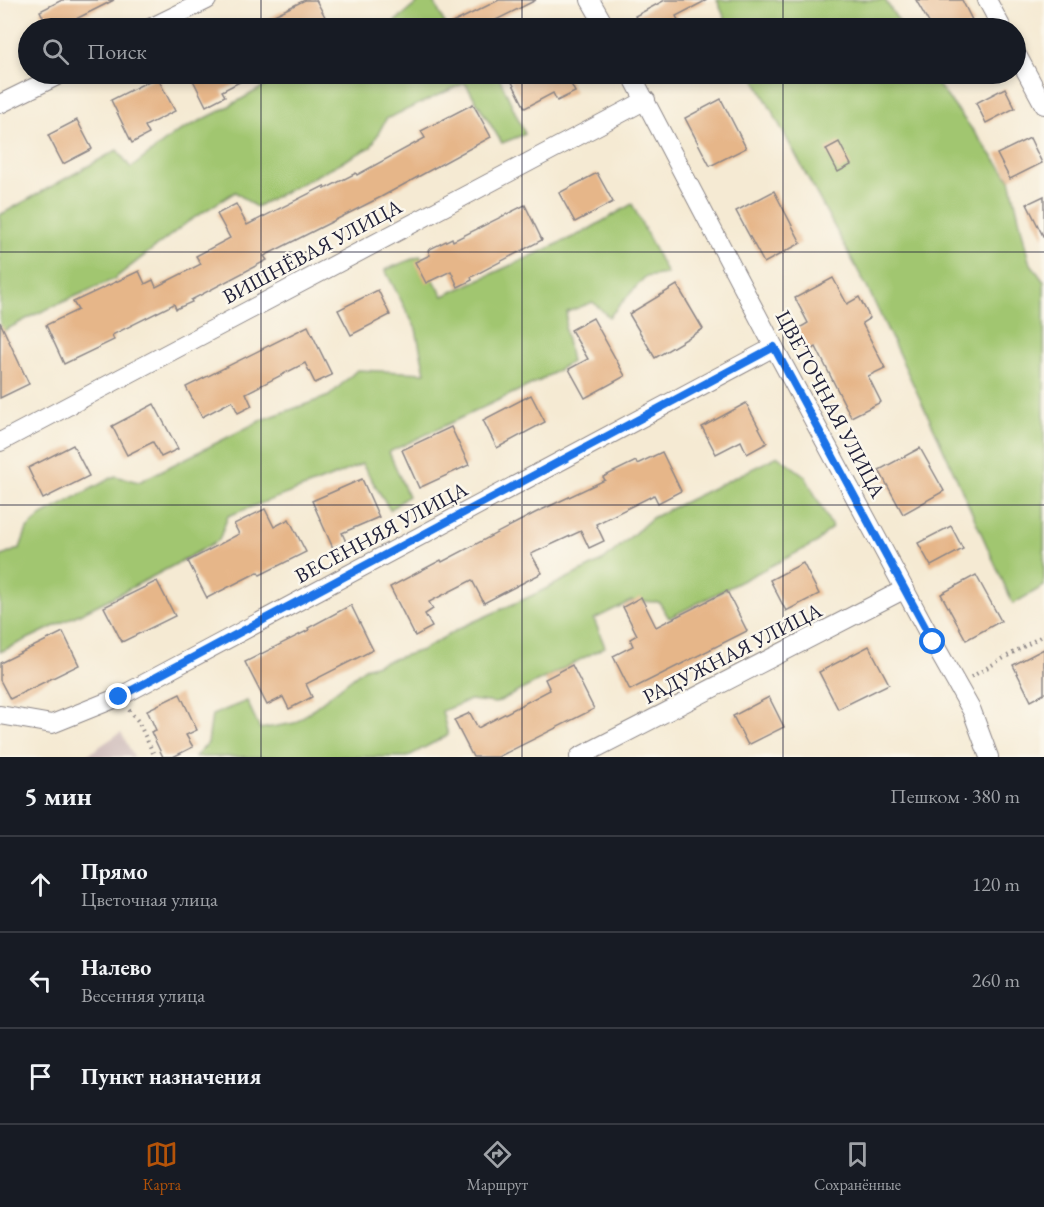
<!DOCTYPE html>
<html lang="ru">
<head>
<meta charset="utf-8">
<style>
	:root { --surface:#171b24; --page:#20242c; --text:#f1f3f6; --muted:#9ea1a6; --line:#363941; --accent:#b45309 }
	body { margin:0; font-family:"EB Garamond",serif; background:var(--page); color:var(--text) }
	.stop { position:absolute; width:18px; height:18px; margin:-14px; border:4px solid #1a73e8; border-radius:50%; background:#fff }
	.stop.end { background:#1a73e8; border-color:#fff; box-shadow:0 2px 6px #0008 }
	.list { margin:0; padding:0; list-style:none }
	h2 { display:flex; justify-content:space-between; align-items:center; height:78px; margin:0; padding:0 24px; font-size:26px }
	h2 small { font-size:20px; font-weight:400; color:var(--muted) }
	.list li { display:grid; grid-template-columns:39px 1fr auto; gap:18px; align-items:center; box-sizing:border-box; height:96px; padding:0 24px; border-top:2px solid var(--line) }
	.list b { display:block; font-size:22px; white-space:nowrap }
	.list p { margin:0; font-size:20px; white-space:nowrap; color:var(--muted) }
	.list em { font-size:20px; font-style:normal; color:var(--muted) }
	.icon { flex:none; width:33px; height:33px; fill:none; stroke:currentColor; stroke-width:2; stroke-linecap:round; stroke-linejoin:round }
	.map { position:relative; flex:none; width:1044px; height:757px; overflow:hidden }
	.search { position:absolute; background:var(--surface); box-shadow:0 3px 9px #0003; left:18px; right:18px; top:18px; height:66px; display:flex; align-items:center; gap:15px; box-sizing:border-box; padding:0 21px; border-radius:33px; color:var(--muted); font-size:22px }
	.sheet { height:366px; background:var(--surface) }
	nav { display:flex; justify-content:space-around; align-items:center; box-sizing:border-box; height:84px; border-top:2px solid var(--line); background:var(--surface); font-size:16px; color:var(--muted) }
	nav a { display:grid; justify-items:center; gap:3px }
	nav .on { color:var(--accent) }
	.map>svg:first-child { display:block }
	.industrial { fill:#d1bfbd }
	.green { fill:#a1c670; stroke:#627456; stroke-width:1.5 }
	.building { fill:#e6b689 }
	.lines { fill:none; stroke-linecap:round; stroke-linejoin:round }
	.minor-casing { stroke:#8c8687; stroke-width:20 }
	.path { stroke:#8c8687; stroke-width:4; stroke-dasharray:1.5 4.5; stroke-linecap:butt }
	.minor { stroke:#fff; stroke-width:18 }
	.route { stroke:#1a73e8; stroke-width:8 }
	.grid { fill:none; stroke:#22223b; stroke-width:1.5; stroke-opacity:0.55 }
	.labels { text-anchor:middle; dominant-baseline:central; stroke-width:5; stroke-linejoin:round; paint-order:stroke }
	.street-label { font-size:21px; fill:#22223b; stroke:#fbf7ec }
</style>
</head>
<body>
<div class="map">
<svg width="1044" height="757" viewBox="0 0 1044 757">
	<rect width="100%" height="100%" fill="#fbf7ec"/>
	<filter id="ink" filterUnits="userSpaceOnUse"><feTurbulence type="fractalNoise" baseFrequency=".0167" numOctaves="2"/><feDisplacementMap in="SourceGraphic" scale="12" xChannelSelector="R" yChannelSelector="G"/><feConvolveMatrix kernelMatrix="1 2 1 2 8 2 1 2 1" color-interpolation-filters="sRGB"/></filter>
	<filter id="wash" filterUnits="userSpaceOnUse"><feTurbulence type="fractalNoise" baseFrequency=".008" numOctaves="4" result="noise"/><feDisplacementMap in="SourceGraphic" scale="24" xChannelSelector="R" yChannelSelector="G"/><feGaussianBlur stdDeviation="1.35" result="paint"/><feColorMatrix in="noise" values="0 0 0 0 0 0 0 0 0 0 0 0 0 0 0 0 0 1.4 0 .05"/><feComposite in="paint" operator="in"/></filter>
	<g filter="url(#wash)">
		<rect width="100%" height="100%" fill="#f5ead3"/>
		<path class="industrial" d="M 121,732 L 134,757 L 84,757 Z"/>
		<g class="green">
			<path d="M 421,0 L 433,0 L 447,28 L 376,28 L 393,23 Z"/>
			<path d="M 717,0 L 885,0 L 903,28 L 729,28 Z"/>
			<path d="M 294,74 L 500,74 L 500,79 L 525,134 L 502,143 L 465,83 L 386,119 L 371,147 L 256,207 L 235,192 L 189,221 L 114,279 L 34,315 L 0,333 L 0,215 L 117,150 L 131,168 L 176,133 L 222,110 L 272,82 Z"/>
			<path d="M 752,74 L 931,74 L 939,86 L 1010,179 L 1029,261 L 1044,282 L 1044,586 L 1013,604 L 938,437 L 870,293 Z"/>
			<path d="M 632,204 L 667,274 L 645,277 L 609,317 L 593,302 L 567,312 L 565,329 L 571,362 L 541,380 L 389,452 L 408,496 L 390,510 L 362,464 C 318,484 273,498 228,516 L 219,540 C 148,581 75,617 0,652 L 0,557 L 20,548 L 27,529 L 42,515 L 115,476 L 139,482 L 262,420 L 329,396 L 357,370 L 425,373 L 416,329 L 385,270 L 420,256 L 443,296 L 584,232 Z"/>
			<path d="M 778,456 L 805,476 L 832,527 L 816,543 L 669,618 L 659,602 L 631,601 L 594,619 L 605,647 L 496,703 L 470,700 L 442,711 L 448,735 L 407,757 L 195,757 L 208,743 L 212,715 L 247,701 L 260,729 L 295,723 L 365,668 L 422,650 L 464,626 L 529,597 L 604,560 L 652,518 Z"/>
		</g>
		<g id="blocks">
			<g class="building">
				<path d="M 62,0 L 114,0 L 58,28 L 49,28 L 40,11 Z"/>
				<path d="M 305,0 L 316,0 L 331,28 L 248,28 Z"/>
				<path d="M 499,0 L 536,0 L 480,28 L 442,28 Z"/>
				<path d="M 665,0 L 707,0 L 676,16 L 682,28 L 642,28 L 635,16 Z"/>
				<path d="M 916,0 L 962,0 L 974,24 L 966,28 L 932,28 Z"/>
				<path d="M 190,74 L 255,74 L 222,91 L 225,96 L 206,106 Z"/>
				<path d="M 518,74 L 566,74 L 575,92 L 557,101 L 553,93 L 525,108 L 510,78 Z"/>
				<path d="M 157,77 L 175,111 L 145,126 L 149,134 L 132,143 L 111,100 Z"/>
				<path d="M 1005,88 L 1015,108 L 986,123 L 976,103 Z"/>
				<path d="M 721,99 L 746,148 L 710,166 L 685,118 Z"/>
				<path d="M 473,104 L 491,137 L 381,197 L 264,256 L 267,260 L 191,300 L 192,302 L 176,309 L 174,304 L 112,335 L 114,340 L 64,364 L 46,325 L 78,310 L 73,302 L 139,271 L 145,284 L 153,280 L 156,287 L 201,264 L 196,256 L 230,238 L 217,214 L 236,204 L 247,225 L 324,186 L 325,189 L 356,173 L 357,175 L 425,138 L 421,131 Z"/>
				<path d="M 77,120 L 92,149 L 63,164 L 48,135 Z"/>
				<path d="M 1030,138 L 1042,163 L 1010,179 L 997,154 Z"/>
				<path d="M 839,142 L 851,165 L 838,172 L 826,149 Z"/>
				<path d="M 597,173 L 613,202 L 575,222 L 559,193 Z"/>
				<path d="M 774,191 L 801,243 L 764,263 L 736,211 Z"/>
				<path d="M 1044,196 L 1044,238 L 1027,204 Z"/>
				<path d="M 525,205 L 542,240 L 471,277 L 472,280 L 458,287 L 451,271 L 426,283 L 415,262 L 430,255 L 428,250 L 452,238 L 453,241 Z"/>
				<path d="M 833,278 L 847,304 L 859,297 L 870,318 L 862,323 L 885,368 L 868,376 L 881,402 L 851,417 L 816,347 L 808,352 L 796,330 L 808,323 L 795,298 Z"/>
				<path d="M 677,285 L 703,329 L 655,358 L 629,314 Z"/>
				<path d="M 378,290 L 390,315 L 351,335 L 338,310 Z"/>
				<path d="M 593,318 L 625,376 L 585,398 L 569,369 L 588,359 L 571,330 Z"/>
				<path d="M 0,322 L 29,384 L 0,398 Z"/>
				<path d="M 308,326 L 332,375 L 315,383 L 305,363 L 246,393 L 252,406 L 238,413 L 232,401 L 202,417 L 186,387 Z"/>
				<path d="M 531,395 L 545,422 L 497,448 L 483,420 Z"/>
				<path d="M 746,403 L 767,443 L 747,454 L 741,441 L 716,454 L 702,427 Z"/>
				<path d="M 154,404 L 178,449 L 161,457 L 153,442 L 127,455 L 112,426 Z"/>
				<path d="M 451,427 L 469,465 L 419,488 L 402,450 Z"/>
				<path d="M 73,445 L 89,476 L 43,499 L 28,468 Z"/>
				<path d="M 920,448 L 944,491 L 903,514 L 879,470 Z"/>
				<path d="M 662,452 L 681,491 L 658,503 L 654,495 L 596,524 L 604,541 L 589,548 L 581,531 L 531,554 L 542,573 L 484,603 L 472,580 L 429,602 L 433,609 L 425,614 L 432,627 L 415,636 L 390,587 L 441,560 L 442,562 L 535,513 L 605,480 L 603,477 L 636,461 L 637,464 Z"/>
				<path d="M 362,479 L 379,517 L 342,533 L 346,542 L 333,548 L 312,501 Z"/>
				<path d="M 265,509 L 274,527 L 289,519 L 306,552 L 260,575 L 258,572 L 207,598 L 188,561 L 239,534 L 234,524 Z"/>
				<path d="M 951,526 L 963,549 L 931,566 L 918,543 Z"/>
				<path d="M 803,563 L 819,594 L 786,611 L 770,580 Z"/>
				<path d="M 976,575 L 1001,621 L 966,640 L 941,594 Z"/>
				<path d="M 157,581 L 175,616 L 122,642 L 104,607 Z"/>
				<path d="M 727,591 L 747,631 L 630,690 L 613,656 L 633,646 L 630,639 L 637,635 L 623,607 L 641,597 L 656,627 Z"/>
				<path d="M 351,605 L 373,650 L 306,684 L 312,697 L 289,709 L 283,697 L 267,705 L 245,662 L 309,630 L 308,628 Z"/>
				<path d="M 63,632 L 79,665 L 10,699 L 0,680 L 0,663 Z"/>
				<path d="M 869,646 L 889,684 L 838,709 L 819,672 Z"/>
				<path d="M 1044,649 L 1044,694 L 1031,701 L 1013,665 Z"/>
				<path d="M 572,665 L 594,709 L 498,757 L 473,757 L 454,720 L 470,713 L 478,728 L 550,690 L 545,679 Z"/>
				<path d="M 180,694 L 197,730 L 186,735 L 193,747 L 173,757 L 163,757 L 151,732 L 156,730 L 147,710 Z"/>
				<path d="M 769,697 L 784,727 L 748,745 L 733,716 Z"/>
			</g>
		</g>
	</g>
	<g filter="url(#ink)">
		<use href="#blocks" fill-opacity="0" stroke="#8c8687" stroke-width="1.5"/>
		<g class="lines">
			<g class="minor-casing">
				<g id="minor">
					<path d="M 590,0 L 606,28"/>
					<path d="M 987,0 L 1002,28"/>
					<path d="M 150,28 L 207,0"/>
					<path d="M 1016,53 L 1044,105"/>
					<path d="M 631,74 L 774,347 L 933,642 L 972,711 L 989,757"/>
					<path d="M 0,104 L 61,74"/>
					<path d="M 0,442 L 646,100"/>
					<path d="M 0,715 L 52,724 L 119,697 L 774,347"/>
					<path d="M 579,757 L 905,589"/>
				</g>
			</g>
			<g class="path">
				<path d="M 971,677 L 1044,635"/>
				<path d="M 129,710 L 138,721 L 155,757"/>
			</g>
			<use href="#minor" class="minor"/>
		</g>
	</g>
	<g class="lines" filter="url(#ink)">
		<path class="route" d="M 119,697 L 774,347 L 933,642"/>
	</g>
	<path class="grid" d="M 261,0 L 261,28M 522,0 L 522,28M 783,0 L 783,28M 261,74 L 261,757M 522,74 L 522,757M 783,74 L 783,757M 0,252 L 1044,252M 0,505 L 1044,505"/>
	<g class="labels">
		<g class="street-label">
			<text transform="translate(312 251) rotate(-28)">ВИШНЁВАЯ УЛИЦА</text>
			<text transform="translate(831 404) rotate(62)">ЦВЕТОЧНАЯ УЛИЦА</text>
			<text transform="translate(381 532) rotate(-28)">ВЕСЕННЯЯ УЛИЦА</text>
			<text transform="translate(732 653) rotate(-27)">РАДУЖНАЯ УЛИЦА</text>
		</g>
	</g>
</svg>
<div class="stop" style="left:933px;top:642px"></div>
<div class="stop end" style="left:119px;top:697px"></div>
<div class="search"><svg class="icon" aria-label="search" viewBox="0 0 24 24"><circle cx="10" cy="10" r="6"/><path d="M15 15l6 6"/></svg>Поиск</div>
</div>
<section class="sheet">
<h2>5 мин<small>Пешком · 380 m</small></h2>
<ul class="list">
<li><svg class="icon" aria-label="ahead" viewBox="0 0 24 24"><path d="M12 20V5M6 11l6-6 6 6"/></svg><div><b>Прямо</b><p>Цветочная улица</p></div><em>120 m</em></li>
<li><svg class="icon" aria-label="left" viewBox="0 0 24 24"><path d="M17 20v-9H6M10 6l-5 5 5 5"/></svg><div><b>Налево</b><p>Весенняя улица</p></div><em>260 m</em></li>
<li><svg class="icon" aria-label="arrive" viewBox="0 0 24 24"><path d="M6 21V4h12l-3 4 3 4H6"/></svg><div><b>Пункт назначения</b></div></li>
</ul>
</section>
<nav>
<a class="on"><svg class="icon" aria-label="map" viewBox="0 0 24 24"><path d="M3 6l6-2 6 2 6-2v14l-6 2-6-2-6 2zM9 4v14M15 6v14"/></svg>Карта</a>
<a><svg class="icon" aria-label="directions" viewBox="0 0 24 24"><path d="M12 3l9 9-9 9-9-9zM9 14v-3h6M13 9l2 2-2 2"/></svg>Маршрут</a>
<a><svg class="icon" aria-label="saved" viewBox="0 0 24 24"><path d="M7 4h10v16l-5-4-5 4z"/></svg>Сохранённые</a>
</nav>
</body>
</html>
